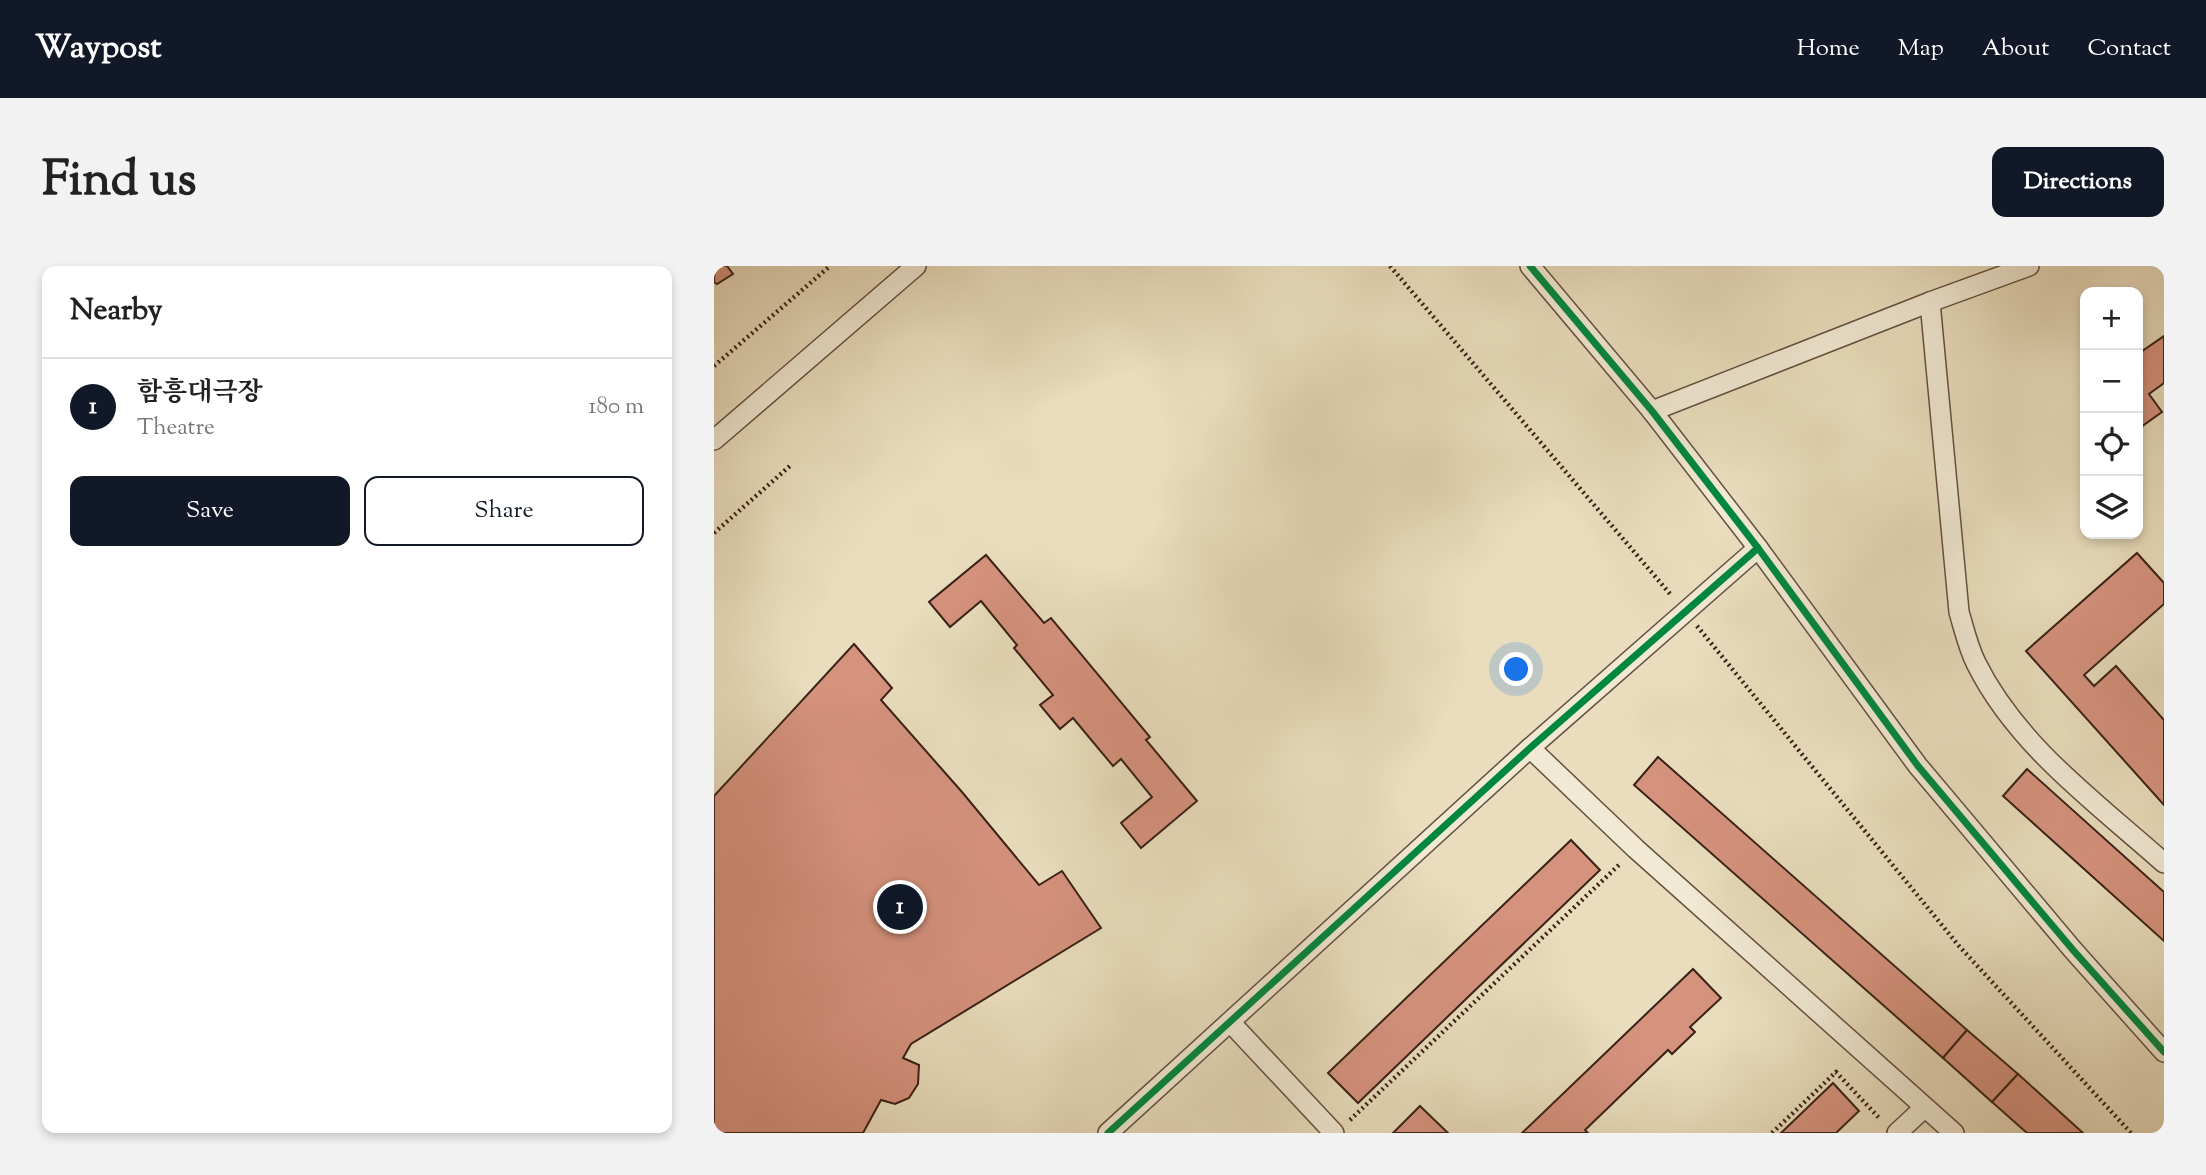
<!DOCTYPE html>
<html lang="en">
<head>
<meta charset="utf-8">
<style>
	:root { --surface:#fff; --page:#f2f2f2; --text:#222; --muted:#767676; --line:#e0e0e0; --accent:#111827 }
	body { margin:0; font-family:"Sorts Mill Goudy","Noto Serif KR",serif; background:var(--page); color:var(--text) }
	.controls { position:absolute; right:21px; top:21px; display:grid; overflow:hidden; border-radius:14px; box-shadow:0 4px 10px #0003 }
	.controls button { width:63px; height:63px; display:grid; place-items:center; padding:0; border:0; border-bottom:2px solid var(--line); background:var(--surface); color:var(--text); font:35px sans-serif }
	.you { position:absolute; left:803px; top:404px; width:24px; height:24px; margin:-18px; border:5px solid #fff; border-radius:50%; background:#1a73e8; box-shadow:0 0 0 10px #1a73e833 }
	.badge { display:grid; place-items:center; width:46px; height:46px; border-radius:50%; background:var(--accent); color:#fff; font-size:23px; font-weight:700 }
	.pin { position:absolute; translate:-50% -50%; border:4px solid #fff; box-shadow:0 2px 7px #0006 }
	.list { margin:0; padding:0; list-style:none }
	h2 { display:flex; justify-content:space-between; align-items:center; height:91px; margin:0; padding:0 28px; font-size:30px }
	h2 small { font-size:23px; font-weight:400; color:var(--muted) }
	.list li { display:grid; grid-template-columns:46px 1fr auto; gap:21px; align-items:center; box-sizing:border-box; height:98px; padding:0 28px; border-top:2px solid var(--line) }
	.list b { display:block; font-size:26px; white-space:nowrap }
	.list p { margin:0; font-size:23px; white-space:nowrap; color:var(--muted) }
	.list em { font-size:23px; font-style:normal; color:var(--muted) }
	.actions { display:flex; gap:14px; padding:21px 28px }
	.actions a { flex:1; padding:16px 0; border:2px solid var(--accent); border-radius:14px; text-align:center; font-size:24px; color:var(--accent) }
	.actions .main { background:var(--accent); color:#fff }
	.icon { flex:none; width:38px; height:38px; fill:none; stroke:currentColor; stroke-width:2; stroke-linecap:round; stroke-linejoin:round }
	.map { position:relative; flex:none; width:1450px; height:867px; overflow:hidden; border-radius:14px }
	header { display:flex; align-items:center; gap:42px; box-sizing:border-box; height:98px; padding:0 35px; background:var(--accent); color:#fff }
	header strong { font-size:33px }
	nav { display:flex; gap:38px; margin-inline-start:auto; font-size:24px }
	.intro { display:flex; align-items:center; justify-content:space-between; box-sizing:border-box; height:168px; padding:0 42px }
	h1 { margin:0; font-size:49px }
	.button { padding:18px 32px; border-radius:14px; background:var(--accent); color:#fff; font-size:24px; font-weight:700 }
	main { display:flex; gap:42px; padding:0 42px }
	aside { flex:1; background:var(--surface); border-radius:14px; box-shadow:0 4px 10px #0003 }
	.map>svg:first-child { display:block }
	.building { fill:#d5927d; stroke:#392117; stroke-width:2 }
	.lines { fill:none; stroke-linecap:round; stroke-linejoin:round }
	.street-casing { stroke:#655040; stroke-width:22 }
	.path { stroke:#392117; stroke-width:4.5; stroke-dasharray:2 3.5; stroke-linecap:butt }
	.street { stroke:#f1e9d4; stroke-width:19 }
	.cycleway-casing { stroke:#f1e9d4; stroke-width:11 }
	.cycleway { stroke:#00873e; stroke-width:7 }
</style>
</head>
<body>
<header>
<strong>Waypost</strong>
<nav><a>Home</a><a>Map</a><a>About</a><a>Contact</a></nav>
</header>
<div class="intro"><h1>Find us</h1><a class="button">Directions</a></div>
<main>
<aside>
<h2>Nearby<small></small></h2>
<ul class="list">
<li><span class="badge">1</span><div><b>함흥대극장</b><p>Theatre</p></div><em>180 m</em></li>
</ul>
<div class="actions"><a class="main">Save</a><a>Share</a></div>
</aside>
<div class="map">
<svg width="1450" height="867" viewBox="0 0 1450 867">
	<rect width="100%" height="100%" fill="#e9ddbd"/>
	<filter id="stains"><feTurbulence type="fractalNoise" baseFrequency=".00286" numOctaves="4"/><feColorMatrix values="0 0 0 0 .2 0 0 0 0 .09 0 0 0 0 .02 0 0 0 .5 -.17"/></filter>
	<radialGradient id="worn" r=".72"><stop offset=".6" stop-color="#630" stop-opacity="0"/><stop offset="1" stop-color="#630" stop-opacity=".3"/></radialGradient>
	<g class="building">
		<path d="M 13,0 L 19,8 L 3,18 L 0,16 L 1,0 Z"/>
		<path d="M 1450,70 L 1450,117 L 1435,128 L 1448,146 L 1424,163 L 1424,88 Z"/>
		<path d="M 1423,287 L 1450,317 L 1450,338 L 1370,409 L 1380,420 L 1402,400 L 1450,454 L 1450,539 L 1312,385 Z"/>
		<path d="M 272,289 L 330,357 L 337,352 L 436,471 L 432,474 L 483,535 L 427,582 L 407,557 L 438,531 L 407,493 L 399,500 L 359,452 L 346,463 L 326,439 L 339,429 L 300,382 L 303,379 L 267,335 L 236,361 L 215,336 Z"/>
		<path d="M 140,378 L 178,422 L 167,434 L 248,526 L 325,619 L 348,605 L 387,662 L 197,778 L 189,792 L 205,799 L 204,818 L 195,832 L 181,838 L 167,834 L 149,867 L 0,867 L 0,530 Z"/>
		<path d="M 944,491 L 1253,764 L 1229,792 L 920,519 Z"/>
		<path d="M 1313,503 L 1450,626 L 1450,675 L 1289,530 Z"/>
		<path d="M 857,574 L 886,604 L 644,837 L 614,807 Z"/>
		<path d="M 979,703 L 1007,732 L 976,761 L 981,766 L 958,788 L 954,784 L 871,864 L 874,867 L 808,867 Z"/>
		<path d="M 1253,764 L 1304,808 L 1278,836 L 1229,792 Z"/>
		<path d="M 1304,808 L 1369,867 L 1313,867 L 1278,836 Z"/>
		<path d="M 1119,817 L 1145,845 L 1122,867 L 1067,867 Z"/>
		<path d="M 706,840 L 734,867 L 679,867 Z"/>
	</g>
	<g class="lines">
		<g class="street-casing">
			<g id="street">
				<path d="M 816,0 L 938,145 L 1044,282 L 1204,500 L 1359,684 L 1450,786"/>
				<path d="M 1216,36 L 1245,346 C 1250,363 1254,381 1262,397 C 1303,480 1383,537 1450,597"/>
				<path d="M 938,145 L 1216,36 L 1315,0"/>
				<path d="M 0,174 L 202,0"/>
				<path d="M 816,482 L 922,583 L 1240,867"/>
				<path d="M 517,757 L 620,867"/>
				<path d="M 394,867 L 816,482 L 1044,282"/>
				<path d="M 1183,867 L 1210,842"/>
			</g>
		</g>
		<g class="path">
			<path d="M 676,0 L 957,329"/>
			<path d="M 0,100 L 116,0"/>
			<path d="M 0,267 L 77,199"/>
			<path d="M 983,360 L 1245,680 L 1417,867"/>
			<path d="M 636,854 L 906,598"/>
			<path d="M 1058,867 L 1122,806 L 1166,853"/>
		</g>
		<use href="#street" class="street"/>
		<g class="cycleway-casing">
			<g id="cycleway">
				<path d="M 816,0 L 938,145 L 1044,282 L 1204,500 L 1359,684 L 1450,786"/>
				<path d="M 394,867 L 816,482 L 1044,282"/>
			</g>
		</g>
		<use href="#cycleway" class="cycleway"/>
	</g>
	<rect width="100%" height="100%" filter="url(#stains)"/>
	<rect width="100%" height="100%" fill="url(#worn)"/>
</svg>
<div class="controls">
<button>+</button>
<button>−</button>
<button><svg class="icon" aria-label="locate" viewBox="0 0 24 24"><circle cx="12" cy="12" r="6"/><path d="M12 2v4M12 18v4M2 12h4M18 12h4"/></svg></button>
<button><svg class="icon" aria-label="layers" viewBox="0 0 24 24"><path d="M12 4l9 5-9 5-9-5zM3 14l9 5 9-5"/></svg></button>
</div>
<div class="you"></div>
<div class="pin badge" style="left:186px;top:641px">1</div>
</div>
</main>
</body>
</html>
